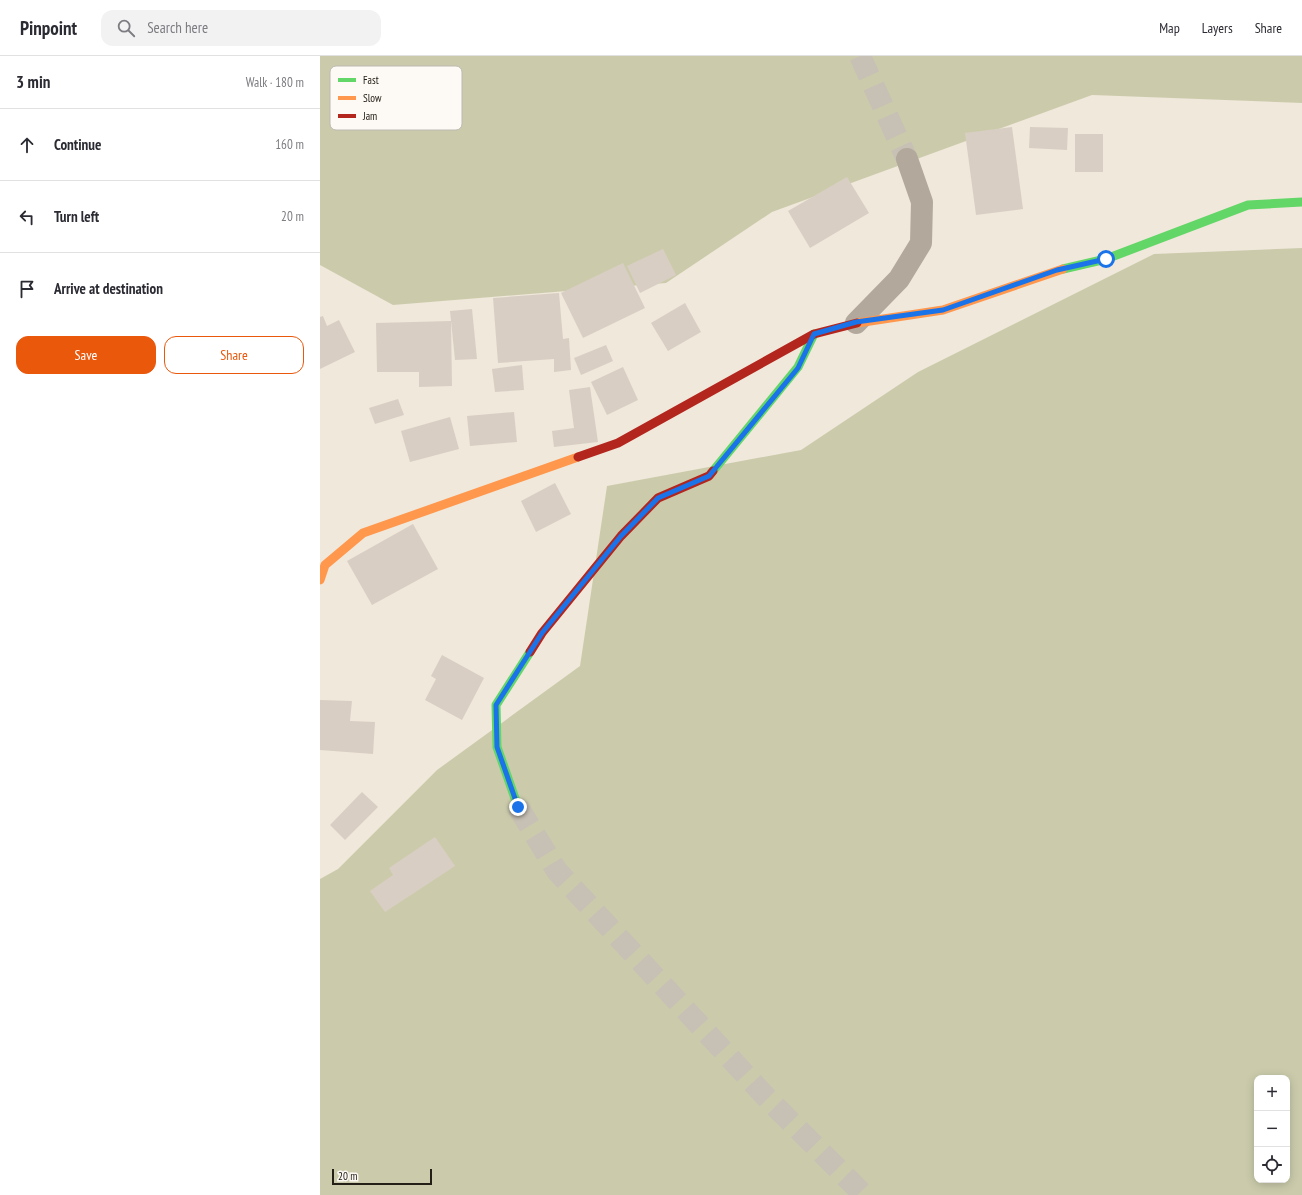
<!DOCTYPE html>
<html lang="en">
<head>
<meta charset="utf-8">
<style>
	:root { --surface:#fff; --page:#f2f2f3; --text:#2b2b33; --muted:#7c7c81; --line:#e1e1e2; --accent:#ea580c }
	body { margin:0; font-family:"PT Sans Narrow",sans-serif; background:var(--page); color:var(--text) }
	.controls { position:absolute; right:12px; bottom:12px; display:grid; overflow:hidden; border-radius:8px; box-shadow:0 2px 10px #0003 }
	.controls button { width:36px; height:36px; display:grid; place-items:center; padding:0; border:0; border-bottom:1px solid var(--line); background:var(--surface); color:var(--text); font:20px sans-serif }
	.scale { position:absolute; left:12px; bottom:10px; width:100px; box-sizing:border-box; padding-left:4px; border:2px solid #252017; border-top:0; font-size:11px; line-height:14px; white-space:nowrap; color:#252017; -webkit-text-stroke:3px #fdfaf5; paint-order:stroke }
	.stop { position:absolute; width:12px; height:12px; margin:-9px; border:3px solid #1a73e8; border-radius:50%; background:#fff }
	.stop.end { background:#1a73e8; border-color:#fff; box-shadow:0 1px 4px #0008 }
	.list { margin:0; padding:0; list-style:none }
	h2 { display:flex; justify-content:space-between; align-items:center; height:52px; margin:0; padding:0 16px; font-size:17px }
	h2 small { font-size:13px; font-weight:400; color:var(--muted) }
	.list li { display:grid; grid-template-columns:26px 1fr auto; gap:12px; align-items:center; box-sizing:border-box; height:72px; padding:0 16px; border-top:1px solid var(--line) }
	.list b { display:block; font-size:15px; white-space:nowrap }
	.list em { font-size:13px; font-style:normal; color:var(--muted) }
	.actions { display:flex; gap:8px; padding:12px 16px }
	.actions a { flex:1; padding:9px 0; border:1px solid var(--accent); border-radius:12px; text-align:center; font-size:14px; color:var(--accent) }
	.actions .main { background:var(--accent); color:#fff }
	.icon { flex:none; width:22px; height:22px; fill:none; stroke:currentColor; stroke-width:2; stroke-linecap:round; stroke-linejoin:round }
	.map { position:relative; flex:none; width:982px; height:1139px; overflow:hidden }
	header { display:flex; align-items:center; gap:24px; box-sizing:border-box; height:56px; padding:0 20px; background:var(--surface); border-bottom:1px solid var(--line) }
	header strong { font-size:19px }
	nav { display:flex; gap:22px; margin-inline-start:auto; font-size:14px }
	.search { width:280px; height:36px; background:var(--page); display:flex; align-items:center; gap:10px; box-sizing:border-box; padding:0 14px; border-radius:12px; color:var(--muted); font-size:15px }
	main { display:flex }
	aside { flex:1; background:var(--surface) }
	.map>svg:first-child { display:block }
	.forest { fill:#cbcbac; fill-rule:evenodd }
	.building { fill:#d9cec3 }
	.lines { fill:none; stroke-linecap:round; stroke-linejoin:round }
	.street-tunnel { stroke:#c7c0b4; stroke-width:22; stroke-dasharray:22 11; stroke-linecap:butt }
	.secondary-tunnel { stroke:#c7c0b4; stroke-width:22; stroke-dasharray:22 11; stroke-linecap:butt }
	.street { stroke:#b2a89c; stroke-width:22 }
	.fast { stroke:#63d668; stroke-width:9 }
	.slow { stroke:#ff974d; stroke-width:9 }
	.jam { stroke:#b3261e; stroke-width:9 }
	.route { stroke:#1a73e8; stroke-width:5 }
	.key { fill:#fdfaf5; stroke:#bcb9b2; stroke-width:1 }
	.key-label { font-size:11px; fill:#252017 }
</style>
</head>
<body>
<header>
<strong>Pinpoint</strong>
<div class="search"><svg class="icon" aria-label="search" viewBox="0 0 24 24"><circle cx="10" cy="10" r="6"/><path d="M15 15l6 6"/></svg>Search here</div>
<nav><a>Map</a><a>Layers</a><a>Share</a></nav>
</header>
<main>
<aside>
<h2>3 min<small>Walk · 180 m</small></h2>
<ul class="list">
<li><svg class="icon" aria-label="ahead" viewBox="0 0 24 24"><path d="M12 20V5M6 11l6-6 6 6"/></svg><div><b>Continue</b></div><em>160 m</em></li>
<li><svg class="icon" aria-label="left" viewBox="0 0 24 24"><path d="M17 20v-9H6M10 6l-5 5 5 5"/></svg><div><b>Turn left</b></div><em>20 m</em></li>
<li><svg class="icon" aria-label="arrive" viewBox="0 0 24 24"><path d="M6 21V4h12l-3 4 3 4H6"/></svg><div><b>Arrive at destination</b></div></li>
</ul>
<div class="actions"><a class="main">Save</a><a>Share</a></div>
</aside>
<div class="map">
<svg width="982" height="1139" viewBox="0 0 982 1139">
	<rect width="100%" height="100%" fill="#f0e8db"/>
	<g class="forest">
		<path d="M 0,0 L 982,0 L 982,47 L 772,39 L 452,156 L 346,227 L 73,249 L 0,209 Z"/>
		<path d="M 982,192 L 982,1139 L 0,1139 L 0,823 L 18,813 L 117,714 L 260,610 L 287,430 L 481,394 L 598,316 L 834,198 ZM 937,1022 L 967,1022 L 967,1124 L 937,1124 Z"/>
	</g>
	<g class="building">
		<path d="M 692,71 L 703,153 L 656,159 L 645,77 Z"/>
		<path d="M 710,71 L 748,72 L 747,94 L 709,92 Z"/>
		<rect x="755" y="78" width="28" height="38"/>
		<path d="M 527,121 L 549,157 L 490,192 L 468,155 Z"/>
		<path d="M 343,193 L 356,219 L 320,237 L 307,210 Z"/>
		<path d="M 303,207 L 325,252 L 263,282 L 241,237 Z"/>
		<path d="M 239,237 L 243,283 L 249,282 L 251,314 L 234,316 L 234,303 L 178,307 L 173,242 Z"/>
		<path d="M 365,247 L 381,276 L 348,295 L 331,267 Z"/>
		<path d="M 152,253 L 157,303 L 135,304 L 130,255 Z"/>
		<path d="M 3,260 L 7,270 L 19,264 L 35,296 L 0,313 L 0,261 Z"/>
		<path d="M 131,265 L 132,330 L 99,331 L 99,316 L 57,316 L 56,267 Z"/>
		<path d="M 286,289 L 293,305 L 261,319 L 254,302 Z"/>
		<path d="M 202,309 L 204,334 L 175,336 L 172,313 Z"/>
		<path d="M 303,311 L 318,344 L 287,359 L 271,326 Z"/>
		<path d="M 270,331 L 278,386 L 234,391 L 232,375 L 254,372 L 249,334 Z"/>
		<path d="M 78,343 L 84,359 L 55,368 L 49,352 Z"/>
		<path d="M 194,356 L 197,386 L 150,390 L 147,360 Z"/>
		<path d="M 130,361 L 139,393 L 90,406 L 81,375 Z"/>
		<path d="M 235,427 L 251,458 L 216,476 L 201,445 Z"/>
		<path d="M 93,468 L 118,513 L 52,549 L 27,505 Z"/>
		<path d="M 122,599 L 164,622 L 142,664 L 105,644 L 116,623 L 111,620 Z"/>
		<path d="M 0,644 L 32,645 L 30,665 L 55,666 L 53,698 L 0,694 Z"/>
		<path d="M 42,736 L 58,751 L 25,784 L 10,769 Z"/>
		<path d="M 115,781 L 135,810 L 65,856 L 50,835 L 73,819 L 69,812 Z"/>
	</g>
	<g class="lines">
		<path class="street-tunnel" d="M 540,0 L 587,103"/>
		<path class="secondary-tunnel" d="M 198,751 L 237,815 L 447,1042 L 544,1139"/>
		<path class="street" d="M 536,267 L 579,223 L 601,187 L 602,146 L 587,103"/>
		<g class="fast">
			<path d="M 743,213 L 786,203 L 928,149 L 982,146"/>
			<path d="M 393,415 L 478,311 L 494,278"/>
			<path d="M 198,751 L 177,691 L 176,649 L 210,596"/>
		</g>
		<g class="slow">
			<path d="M 537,267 L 623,254 L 743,213"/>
			<path d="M 0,524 L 5,509 L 43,477 L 258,401"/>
		</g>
		<g class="jam">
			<path d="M 258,401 L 298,387 L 494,278 L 537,267"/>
			<path d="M 210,596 L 222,577 L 301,480 L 338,442 L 389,420 L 393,415"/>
		</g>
	</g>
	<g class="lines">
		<path class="route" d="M 198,751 L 177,691 L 176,649 L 222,577 L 301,480 L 338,442 L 389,420 L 478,312 L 494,278 L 536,266 L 623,254 L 737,214 L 786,203"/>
	</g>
	<rect x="10" y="10" width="132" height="64" rx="6" class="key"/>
	<rect x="18" y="22" width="18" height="4" fill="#63d668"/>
	<rect x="18" y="40" width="18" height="4" fill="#ff974d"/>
	<rect x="18" y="58" width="18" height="4" fill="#b3261e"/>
	<g class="key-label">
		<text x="43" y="28">Fast</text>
		<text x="43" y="46">Slow</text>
		<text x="43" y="64">Jam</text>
	</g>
</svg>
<div class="controls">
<button>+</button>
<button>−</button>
<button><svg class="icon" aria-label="locate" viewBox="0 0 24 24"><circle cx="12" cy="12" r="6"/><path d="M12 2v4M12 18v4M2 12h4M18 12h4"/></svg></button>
</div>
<div class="scale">20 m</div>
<div class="stop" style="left:786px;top:203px"></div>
<div class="stop end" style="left:198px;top:751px"></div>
</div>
</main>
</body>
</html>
